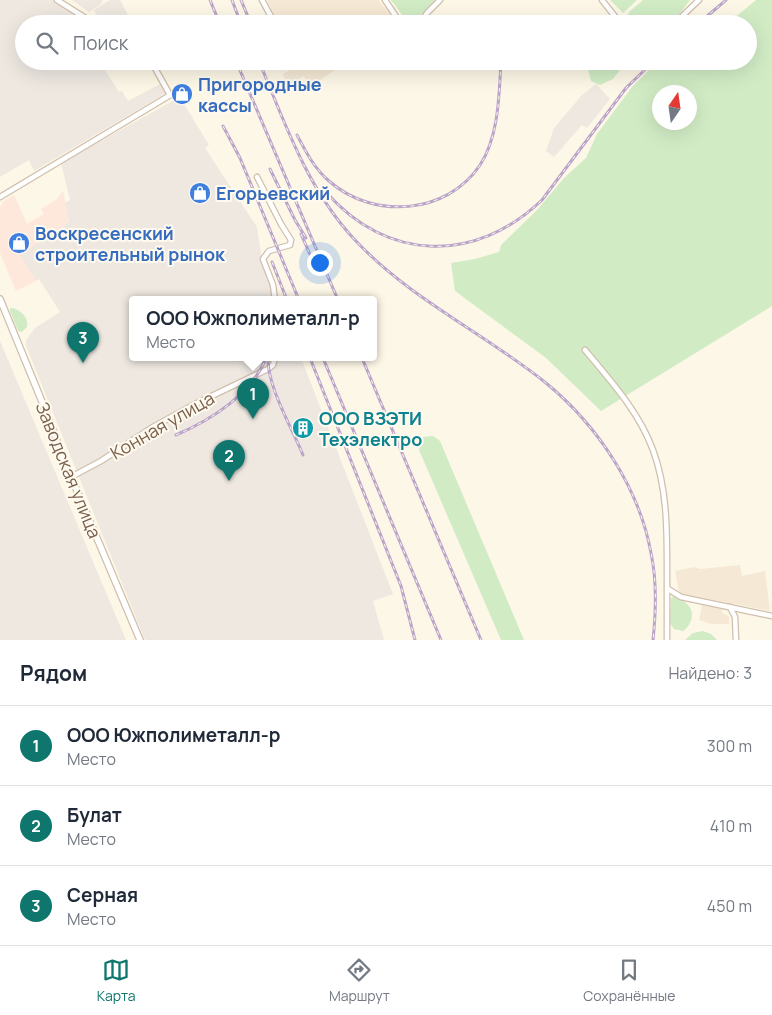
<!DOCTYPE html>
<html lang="ru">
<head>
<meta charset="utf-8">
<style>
	:root { --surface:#fff; --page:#f6f6f7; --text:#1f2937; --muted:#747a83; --line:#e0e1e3; --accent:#0f766e }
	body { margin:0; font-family:Manrope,sans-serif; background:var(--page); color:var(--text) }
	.compass { position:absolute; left:652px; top:85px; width:45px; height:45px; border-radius:50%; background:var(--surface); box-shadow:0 5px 20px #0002; rotate:13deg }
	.you { position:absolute; left:319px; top:262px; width:18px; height:18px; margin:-12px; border:4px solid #fff; border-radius:50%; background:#1a73e8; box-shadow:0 0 0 8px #1a73e833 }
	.badge { display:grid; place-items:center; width:32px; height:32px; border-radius:50%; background:var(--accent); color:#fff; font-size:16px; font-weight:700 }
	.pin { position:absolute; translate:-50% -41px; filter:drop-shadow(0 1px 2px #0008) }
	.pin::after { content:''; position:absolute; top:26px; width:18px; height:15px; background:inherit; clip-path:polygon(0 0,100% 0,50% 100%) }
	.popup { position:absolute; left:129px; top:296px; width:248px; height:65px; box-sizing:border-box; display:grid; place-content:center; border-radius:5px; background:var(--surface); filter:drop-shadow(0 1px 4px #0005); font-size:16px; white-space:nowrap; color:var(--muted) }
	.popup b { font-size:19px; color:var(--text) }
	.popup::after { content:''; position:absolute; left:50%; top:100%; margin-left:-10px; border:10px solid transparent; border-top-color:var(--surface) }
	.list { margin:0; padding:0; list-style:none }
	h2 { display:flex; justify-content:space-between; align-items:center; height:65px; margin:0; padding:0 20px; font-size:21px }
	h2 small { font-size:16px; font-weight:400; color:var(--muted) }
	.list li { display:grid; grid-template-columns:32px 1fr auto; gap:15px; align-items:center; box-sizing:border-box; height:80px; padding:0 20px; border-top:1px solid var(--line) }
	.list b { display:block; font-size:19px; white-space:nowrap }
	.list p { margin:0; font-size:16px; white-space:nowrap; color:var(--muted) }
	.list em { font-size:16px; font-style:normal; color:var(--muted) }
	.icon { flex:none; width:28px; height:28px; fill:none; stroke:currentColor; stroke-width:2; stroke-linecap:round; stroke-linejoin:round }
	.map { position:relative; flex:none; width:772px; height:640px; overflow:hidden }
	.search { position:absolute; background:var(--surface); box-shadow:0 5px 20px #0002; left:15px; right:15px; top:15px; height:55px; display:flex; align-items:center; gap:12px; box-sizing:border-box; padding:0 18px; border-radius:28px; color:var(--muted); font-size:19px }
	.sheet { height:305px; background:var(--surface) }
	nav { display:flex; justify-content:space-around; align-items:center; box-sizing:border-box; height:70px; border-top:1px solid var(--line); background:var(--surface); font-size:14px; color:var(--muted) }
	nav a { display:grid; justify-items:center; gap:2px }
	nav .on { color:var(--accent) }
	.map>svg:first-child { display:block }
	.residential { fill:#f5e9d5 }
	.commercial { fill:#fee8db }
	.industrial { fill:#eee8e1 }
	.green { fill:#d1ecc5; fill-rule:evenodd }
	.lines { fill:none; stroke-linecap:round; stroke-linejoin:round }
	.minor-casing { stroke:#d0bfac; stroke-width:7 }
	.tertiary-casing { stroke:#d0bfac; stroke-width:8 }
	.minor { stroke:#fff; stroke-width:4.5 }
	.tertiary { stroke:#fff; stroke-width:5.5 }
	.rail-casing { stroke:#bba4c9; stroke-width:3 }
	.rail { stroke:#fffaef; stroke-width:1; stroke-dasharray:4; stroke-linecap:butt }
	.labels { text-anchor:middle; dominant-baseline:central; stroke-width:4; stroke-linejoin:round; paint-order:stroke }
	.shop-label { font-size:18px; font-weight:bold; fill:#366cbe; stroke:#fffaef; text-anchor:start }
	.culture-label { font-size:18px; font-weight:bold; fill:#0d838f; stroke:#fffaef; text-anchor:start }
	.street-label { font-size:18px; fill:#795f4a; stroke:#fffaef }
</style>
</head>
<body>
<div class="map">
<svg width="772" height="640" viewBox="0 0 772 640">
	<rect width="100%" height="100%" fill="#fdf7e7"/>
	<g class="residential">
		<path d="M 267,0 L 378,0 L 395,20 L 390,24 L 279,24 Z"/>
		<path d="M 298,61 L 348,61 L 313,85 L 303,76 L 287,90 L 283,74 L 300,64 Z"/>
		<path d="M 740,565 L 742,576 L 765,571 L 770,611 L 679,593 L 675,571 L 694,567 L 700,569 Z"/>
		<path d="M 702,605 L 722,609 L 722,613 L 729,616 L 729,624 L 712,624 L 699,620 Z"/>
	</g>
	<path class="commercial" d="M 63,191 L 69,219 L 64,227 L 57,230 L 20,255 L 36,281 L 16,291 L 0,253 L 0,206 L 3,204 L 2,202 L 14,195 L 27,224 L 44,214 L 41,209 L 57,199 Z"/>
	<g class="industrial">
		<path d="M 0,0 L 53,0 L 91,24 L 24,24 L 24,61 L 99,61 L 119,92 L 122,91 L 128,101 L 160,84 L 166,93 L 34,171 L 29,160 L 0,177 Z"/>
		<path d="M 72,0 L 103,0 L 100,5 L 89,12 Z"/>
		<path d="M 110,0 L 120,0 L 131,21 L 129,22 L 130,24 L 102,24 L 94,10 Z"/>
		<path d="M 596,84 L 610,99 L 587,128 L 582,125 L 554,157 L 546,151 L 554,128 L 582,95 Z"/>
		<path d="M 178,98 L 181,99 L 209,145 L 205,148 L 257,227 L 262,260 L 278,300 L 133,300 L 133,358 L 301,358 L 393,594 L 373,601 L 384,640 L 145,640 L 26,346 L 26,340 L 35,328 L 60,312 L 39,279 L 36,281 L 20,255 L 56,230 L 64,227 L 69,220 L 65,203 L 70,200 L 61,163 Z"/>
		<path d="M 0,341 L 126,640 L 0,640 Z"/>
	</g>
	<g class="green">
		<path d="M 391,0 L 435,0 L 412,24 L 409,24 Z"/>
		<path d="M 610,0 L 637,0 L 623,13 Z"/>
		<path d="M 643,0 L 690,0 L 681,12 L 669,24 L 627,24 L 624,21 L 630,11 Z"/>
		<path d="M 756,0 L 772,0 L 772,306 L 601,411 L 546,358 L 455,291 L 451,263 L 475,259 L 499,252 L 501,245 L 537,210 L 564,178 L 586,158 L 597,134 L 632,87 L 658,61 L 748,61 L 748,24 L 727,24 ZM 660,92 L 690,92 L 690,122 L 660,122 Z"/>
		<path d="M 598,61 L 627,61 L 613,79 L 600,85 L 591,81 L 588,69 Z"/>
		<path d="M 13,308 C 21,311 29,317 27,327 L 22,332 L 18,331 L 10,311 L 10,308 Z"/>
		<path d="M 433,436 L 440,441 L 524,640 L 501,640 L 419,450 L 423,437 Z"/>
		<path d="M 673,596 C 678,599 685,601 688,605 C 696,613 691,626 683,631 L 674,629 L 670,623 L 671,599 Z"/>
		<path d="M 703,631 L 711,634 L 717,640 L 685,640 L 693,633 Z"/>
	</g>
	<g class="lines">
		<g class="minor-casing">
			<g id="minor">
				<path d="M 57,0 L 95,24"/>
				<path d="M 262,0 L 275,24"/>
				<path d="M 385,0 L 401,24"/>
				<path d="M 602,0 L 621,24"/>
				<path d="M 420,24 L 427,13 L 440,0"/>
				<path d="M 674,24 L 699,0"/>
				<path d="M 151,61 L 170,95"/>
				<path d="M 294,61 L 295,64"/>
				<path d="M 257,177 L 281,224 L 291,240 L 290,245 L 269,251 L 263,259 L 273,285 L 275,300"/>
				<path d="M 0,197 L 177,91"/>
				<path d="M 585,350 C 611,381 639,412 653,450 C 667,488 667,528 667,567 C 667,592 667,616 667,640"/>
				<path d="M 71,477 L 101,461 L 153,427 L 195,404 L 268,369 L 273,365 L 275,358"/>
				<path d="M 668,589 L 681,597 L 772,616"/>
				<path d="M 730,607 L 735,617 L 736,640"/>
			</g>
		</g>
		<g class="tertiary-casing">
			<path id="tertiary" d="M 0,299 L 45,409 L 64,460 L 140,640"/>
		</g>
		<use href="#minor" class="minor"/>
		<use href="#tertiary" class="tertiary"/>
		<g class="rail-casing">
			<g id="rail">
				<path d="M 210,0 L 220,24"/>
				<path d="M 232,0 L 241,24"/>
				<path d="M 241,0 L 251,24"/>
				<path d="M 698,24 L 726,0"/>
				<path d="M 236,61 L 338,300"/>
				<path d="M 259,61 C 285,124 308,190 355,240 C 410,299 484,333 546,383 C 597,425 639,487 651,553 C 657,581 656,612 653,640"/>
				<path d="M 223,126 L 240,158 L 299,300"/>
				<path d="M 297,135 C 306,152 314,168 329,181 C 373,220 447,215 480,165 C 499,136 499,95 501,61"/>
				<path d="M 270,169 L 295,220 L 306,238"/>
				<path d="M 326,192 C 387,262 475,264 542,200 L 626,88 L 654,61"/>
				<path d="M 301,234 L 312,259"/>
				<path d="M 272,262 L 287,300"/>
				<path d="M 268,358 C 267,386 292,428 303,455"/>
				<path d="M 310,358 L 401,586 L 415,640"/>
				<path d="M 323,358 L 441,640"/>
				<path d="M 362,358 L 481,640"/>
				<path d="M 176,435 C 211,420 252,394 266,358"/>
			</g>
		</g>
		<use href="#rail" class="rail"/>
	</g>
	<defs>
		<g id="shop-disc" transform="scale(1.125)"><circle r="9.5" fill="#3f7fe0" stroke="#fffaef"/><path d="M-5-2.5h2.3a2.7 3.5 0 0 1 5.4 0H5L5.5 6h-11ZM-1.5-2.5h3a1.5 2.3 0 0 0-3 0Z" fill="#fff"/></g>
		<g id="building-disc" transform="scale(1.125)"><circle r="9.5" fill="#0f9aa8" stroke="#fffaef"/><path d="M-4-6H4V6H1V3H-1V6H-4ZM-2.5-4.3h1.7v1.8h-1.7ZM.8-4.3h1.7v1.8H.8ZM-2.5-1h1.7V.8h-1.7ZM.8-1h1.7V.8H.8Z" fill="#fff"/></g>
	</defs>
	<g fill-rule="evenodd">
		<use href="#shop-disc" x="182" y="94"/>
		<use href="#shop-disc" x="200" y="193"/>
		<use href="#shop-disc" x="19" y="243"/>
		<use href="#building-disc" x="303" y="428"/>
	</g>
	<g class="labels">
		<g class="shop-label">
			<text x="198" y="84">Пригородные<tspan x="198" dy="21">кассы</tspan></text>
			<text x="216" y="193">Егорьевский</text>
			<text x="35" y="233">Воскресенский<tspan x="35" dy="21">строительный рынок</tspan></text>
		</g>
		<g class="culture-label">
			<text x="319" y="418">ООО ВЗЭТИ<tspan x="319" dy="21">Техэлектро</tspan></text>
		</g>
		<g class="street-label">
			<text transform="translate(162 425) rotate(-30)">Конная улица</text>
			<text transform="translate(69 470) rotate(68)">Заводская улица</text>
		</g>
	</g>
</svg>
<svg class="compass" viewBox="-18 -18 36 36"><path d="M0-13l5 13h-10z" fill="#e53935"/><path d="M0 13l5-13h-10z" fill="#747a83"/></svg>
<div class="you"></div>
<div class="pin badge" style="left:253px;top:419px">1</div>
<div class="popup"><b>ООО Южполиметалл-р</b>Место</div>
<div class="pin badge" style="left:229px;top:481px">2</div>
<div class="pin badge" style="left:83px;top:363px">3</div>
<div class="search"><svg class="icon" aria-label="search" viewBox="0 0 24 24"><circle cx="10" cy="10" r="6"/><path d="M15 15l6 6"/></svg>Поиск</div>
</div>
<section class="sheet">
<h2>Рядом<small>Найдено: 3</small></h2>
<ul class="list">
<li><span class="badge">1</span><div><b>ООО Южполиметалл-р</b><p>Место</p></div><em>300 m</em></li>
<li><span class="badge">2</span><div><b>Булат</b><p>Место</p></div><em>410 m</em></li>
<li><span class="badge">3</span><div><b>Серная</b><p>Место</p></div><em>450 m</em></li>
</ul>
</section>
<nav>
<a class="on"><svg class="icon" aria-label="map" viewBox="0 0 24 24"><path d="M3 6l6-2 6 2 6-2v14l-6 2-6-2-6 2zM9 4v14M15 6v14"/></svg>Карта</a>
<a><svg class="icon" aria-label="directions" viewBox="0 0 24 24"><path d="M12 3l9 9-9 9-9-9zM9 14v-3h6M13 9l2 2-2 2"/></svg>Маршрут</a>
<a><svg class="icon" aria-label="saved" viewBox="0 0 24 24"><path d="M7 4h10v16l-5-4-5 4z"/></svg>Сохранённые</a>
</nav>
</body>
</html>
